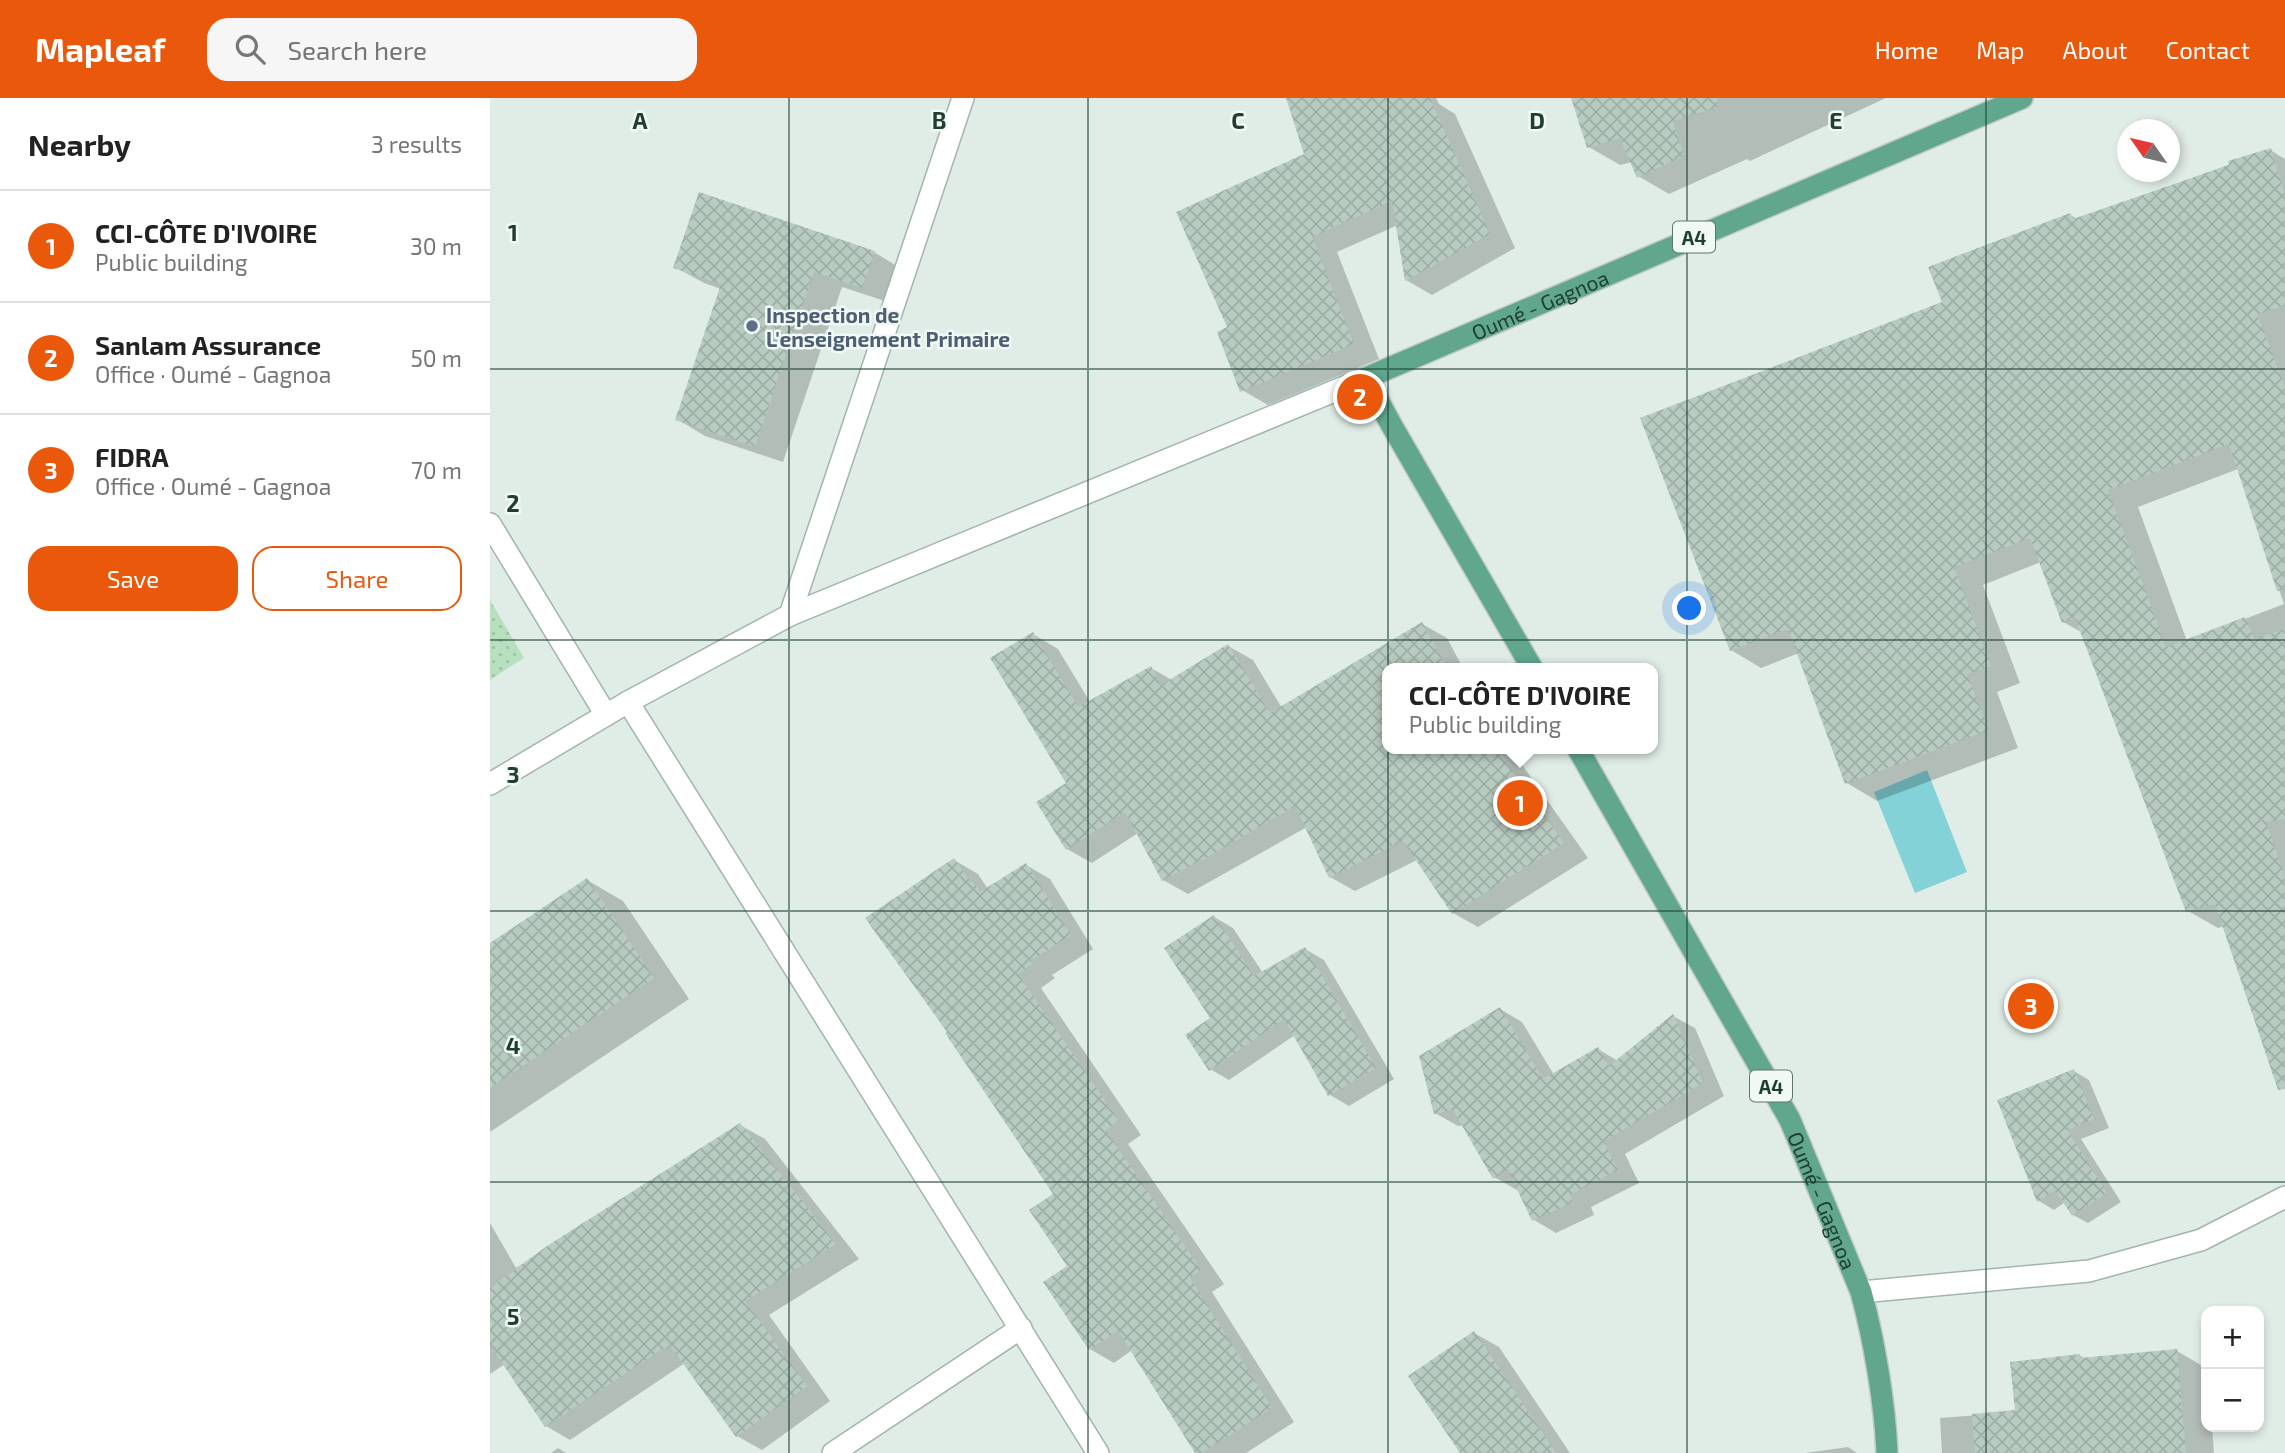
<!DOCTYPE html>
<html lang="en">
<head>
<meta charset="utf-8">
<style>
	:root { --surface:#fff; --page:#f6f6f6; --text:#222; --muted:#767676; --line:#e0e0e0; --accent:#ea580c }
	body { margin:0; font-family:"Exo 2",sans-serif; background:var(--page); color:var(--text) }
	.controls { position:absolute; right:21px; bottom:21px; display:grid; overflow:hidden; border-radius:14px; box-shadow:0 4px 10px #0003 }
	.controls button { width:63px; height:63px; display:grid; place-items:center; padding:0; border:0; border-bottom:2px solid var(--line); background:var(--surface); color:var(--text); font:35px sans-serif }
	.compass { position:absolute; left:1627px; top:21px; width:63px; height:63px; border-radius:50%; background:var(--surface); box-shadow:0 4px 10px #0003; rotate:304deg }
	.you { position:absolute; left:1200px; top:511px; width:24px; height:24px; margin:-18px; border:5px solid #fff; border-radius:50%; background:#1a73e8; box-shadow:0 0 0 10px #1a73e833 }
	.badge { display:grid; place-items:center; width:46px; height:46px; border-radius:50%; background:var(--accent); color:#fff; font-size:23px; font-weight:700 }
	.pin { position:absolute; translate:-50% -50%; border:4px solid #fff; box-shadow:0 2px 7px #0006 }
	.popup { position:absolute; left:892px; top:565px; width:276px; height:91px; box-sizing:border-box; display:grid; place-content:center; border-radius:14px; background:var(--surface); filter:drop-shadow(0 2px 5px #0005); font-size:23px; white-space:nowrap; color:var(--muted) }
	.popup b { font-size:26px; color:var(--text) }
	.popup::after { content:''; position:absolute; left:50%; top:100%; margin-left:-14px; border:14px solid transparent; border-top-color:var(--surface) }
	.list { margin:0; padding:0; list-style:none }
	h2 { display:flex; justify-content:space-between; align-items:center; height:91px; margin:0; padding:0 28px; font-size:30px }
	h2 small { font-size:23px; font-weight:400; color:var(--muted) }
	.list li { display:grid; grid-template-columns:46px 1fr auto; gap:21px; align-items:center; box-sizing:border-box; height:112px; padding:0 28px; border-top:2px solid var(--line) }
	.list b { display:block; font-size:26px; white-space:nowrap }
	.list p { margin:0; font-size:23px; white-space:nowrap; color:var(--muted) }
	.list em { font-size:23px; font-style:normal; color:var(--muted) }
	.actions { display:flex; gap:14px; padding:21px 28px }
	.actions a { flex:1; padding:16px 0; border:2px solid var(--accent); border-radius:21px; text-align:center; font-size:24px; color:var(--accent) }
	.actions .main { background:var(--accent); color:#fff }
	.icon { flex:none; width:38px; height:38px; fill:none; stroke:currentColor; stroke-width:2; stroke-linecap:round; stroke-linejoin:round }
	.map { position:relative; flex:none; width:1795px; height:1355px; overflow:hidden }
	header { display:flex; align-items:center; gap:42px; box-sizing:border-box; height:98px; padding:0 35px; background:var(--accent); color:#fff }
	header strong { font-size:33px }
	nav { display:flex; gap:38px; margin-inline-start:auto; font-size:24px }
	.search { width:490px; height:63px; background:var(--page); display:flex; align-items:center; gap:18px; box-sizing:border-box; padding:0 24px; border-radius:21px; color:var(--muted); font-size:26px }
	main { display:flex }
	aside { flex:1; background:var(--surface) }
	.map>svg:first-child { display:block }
	.grass { fill:url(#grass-dots) }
	.water { fill:#82d2d8 }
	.shadow { fill:#0003; fill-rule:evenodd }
	.building { fill:url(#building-cross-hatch) }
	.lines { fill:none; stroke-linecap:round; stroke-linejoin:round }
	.minor-casing { stroke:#a2b5ad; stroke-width:24 }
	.major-casing { stroke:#c0c9c6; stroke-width:24 }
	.minor { stroke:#fff; stroke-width:21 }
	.major { stroke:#60a78e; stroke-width:21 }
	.grid { fill:none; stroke:#1f3f33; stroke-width:2; stroke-opacity:0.55 }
	.service-dot { fill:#5c6f8a; stroke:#f1f9f4; stroke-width:2.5 }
	.labels { text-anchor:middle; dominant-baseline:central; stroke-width:5; stroke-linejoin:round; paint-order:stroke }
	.shield { fill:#f1f9f4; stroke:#5e776d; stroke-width:2 }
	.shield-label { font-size:19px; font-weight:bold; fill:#1f3f33 }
	.street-label { font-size:21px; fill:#1f3f33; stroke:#f1f9f4 }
	.service-label { font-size:21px; font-weight:bold; fill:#4e5e75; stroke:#f1f9f4; text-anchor:start }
	.grid-label { font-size:23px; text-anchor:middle; font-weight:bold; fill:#1f3f33; stroke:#f1f9f4; stroke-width:5; stroke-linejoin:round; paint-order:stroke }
</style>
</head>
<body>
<header>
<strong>Mapleaf</strong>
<div class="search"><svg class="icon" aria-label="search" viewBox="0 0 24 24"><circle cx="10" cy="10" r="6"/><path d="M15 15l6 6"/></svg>Search here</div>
<nav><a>Home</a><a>Map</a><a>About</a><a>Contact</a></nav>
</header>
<main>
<aside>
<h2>Nearby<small>3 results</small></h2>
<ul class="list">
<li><span class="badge">1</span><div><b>CCI-CÔTE D'IVOIRE</b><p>Public building</p></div><em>30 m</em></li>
<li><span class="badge">2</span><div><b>Sanlam Assurance</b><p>Office · Oumé - Gagnoa</p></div><em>50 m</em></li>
<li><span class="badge">3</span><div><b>FIDRA</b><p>Office · Oumé - Gagnoa</p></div><em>70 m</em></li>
</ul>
<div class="actions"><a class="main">Save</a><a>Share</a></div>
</aside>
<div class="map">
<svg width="1795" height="1355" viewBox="0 0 1795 1355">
	<defs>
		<pattern id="grass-dots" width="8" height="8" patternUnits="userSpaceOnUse" patternTransform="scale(1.75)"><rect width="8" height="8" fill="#b6e0be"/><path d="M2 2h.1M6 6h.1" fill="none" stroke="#9cc1a4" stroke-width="1.8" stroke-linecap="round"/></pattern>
		<pattern id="building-cross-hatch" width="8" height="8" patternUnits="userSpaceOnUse" patternTransform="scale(1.75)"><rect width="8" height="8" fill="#b8cbc1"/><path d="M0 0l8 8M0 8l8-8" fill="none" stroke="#9eafa6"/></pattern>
	</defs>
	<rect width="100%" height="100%" fill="#e0ede6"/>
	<path class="grass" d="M 0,502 L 34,560 L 0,582 Z"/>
	<path class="water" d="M 1437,672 L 1477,774 L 1425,795 L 1384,694 Z"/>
	<g class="shadow">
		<path d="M 797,0 L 946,0 L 949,6 L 965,16 L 1025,150 L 942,197 L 916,182 L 908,127 L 847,154 L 889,261 L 778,307 L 752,292 L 739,230 L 816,57 Z"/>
		<path d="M 1083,0 L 1396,0 L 1260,63 L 1257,61 L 1179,96 L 1148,78 L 1142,64 L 1130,67 L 1099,49 Z"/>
		<path d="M 1780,52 L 1795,61 L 1795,963 L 1735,828 L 1728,830 L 1698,813 L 1593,535 L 1573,524 L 1551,464 L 1493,487 L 1530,585 L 1507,594 L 1528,650 L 1387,703 L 1357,685 L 1309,555 L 1271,570 L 1241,552 L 1454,205 L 1580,117 L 1588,121 ZM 1748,371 L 1794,506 L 1697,543 L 1648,409 Z"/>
		<path d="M 384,154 L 412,171 L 401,205 L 352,189 L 293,364 L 215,338 L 187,321 L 231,191 L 214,185 L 185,169 Z"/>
		<path d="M 932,526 L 957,540 L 973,570 L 897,570 L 897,651 L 1021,651 L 1098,760 L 988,829 L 963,815 L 927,762 L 865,793 L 840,779 L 817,729 L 698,796 L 673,782 L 648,735 L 602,765 L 577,751 L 578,685 L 543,536 L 568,551 L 600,604 L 661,570 L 682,582 L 738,548 L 763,562 L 792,610 Z"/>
		<path d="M 464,762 L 488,776 L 498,791 L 536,767 L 560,781 L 603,851 L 562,877 L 565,880 L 551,890 L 651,1037 L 638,1046 L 734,1186 L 722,1194 L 804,1324 L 756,1355 L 707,1355 L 642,1252 L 624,1265 L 600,1251 L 580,1169 L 565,1096 Z"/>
		<path d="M 97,782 L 133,803 L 199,901 L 0,1034 L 0,847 Z"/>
		<path d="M 724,819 L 743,830 L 773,875 L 815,851 L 834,862 L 904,981 L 859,1008 L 840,997 L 805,937 L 739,982 L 720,971 Z"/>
		<path d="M 1010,911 L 1032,924 L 1064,977 L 1108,951 L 1128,963 L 1183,918 L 1205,930 L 1234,998 L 1135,1056 L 1149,1085 L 1101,1109 L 1104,1117 L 1066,1135 L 1044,1122 L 1029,1091 L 1027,1092 L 1004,1079 L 974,1027 L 968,1028 L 945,1015 Z"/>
		<path d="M 1584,973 L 1599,982 L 1619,1030 L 1591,1041 L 1631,1104 L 1598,1125 L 1583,1117 L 1575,1104 L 1564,1112 L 1549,1103 L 1509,1003 Z"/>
		<path d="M 250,1027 L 275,1041 L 369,1161 L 279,1217 L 340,1303 L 272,1352 L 247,1338 L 195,1265 L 80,1342 L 56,1328 L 15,1266 L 0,1276 L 0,1125 L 26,1170 Z"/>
		<path d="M 984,1235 L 1009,1249 L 1080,1355 L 972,1355 Z"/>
		<path d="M 1687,1253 L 1716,1270 L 1716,1329 L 1722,1329 L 1724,1355 L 1452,1355 L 1450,1320 L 1527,1314 L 1589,1257 L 1596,1261 Z"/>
		<path d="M 1358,1349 L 1367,1355 L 1315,1355 Z"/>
		<path d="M 68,1350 L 76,1355 L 61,1355 Z"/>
	</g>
	<g class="building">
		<path d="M 796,0 L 940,0 L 1000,136 L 915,183 L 902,103 L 822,139 L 864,246 L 750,294 L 727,234 L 737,229 L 686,114 L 814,56 Z"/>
		<path d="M 1081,0 L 1227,0 L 1228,9 L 1183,23 L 1194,58 L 1147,80 L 1130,40 L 1097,50 Z"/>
		<path d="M 1781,50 L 1795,97 L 1795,208 L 1767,216 L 1795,289 L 1795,492 L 1787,493 L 1739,346 L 1618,392 L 1676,549 L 1755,519 L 1764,541 L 1795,531 L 1795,721 L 1776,724 L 1795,779 L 1795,991 L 1788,992 L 1725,806 L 1696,814 L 1585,520 L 1572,525 L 1540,440 L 1464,469 L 1501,568 L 1477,576 L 1499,632 L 1355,686 L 1298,531 L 1240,553 L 1150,320 L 1452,204 L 1438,169 L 1580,115 L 1583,121 L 1739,67 L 1738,63 Z"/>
		<path d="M 209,94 L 385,153 L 372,190 L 324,174 L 265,349 L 185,322 L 231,186 L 183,170 Z"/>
		<path d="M 932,524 L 957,570 L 897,570 L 897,651 L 1008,651 L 1074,745 L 962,816 L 913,743 L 839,780 L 805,708 L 728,753 L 672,783 L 635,714 L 576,752 L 546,704 L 576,685 L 500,560 L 543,534 L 588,609 L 661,568 L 671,587 L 738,546 L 780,615 Z"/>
		<path d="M 464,760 L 481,785 L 483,784 L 490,794 L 536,765 L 581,837 L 540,863 L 542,866 L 528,876 L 629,1023 L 616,1032 L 711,1172 L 700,1180 L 782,1310 L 712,1355 L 705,1355 L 628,1233 L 599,1252 L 553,1184 L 577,1168 L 539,1112 L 563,1096 L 455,935 L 457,934 L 375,820 Z"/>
		<path d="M 97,780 L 164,880 L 0,990 L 0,845 Z"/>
		<path d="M 724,817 L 764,878 L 815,849 L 886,970 L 838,998 L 794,921 L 719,973 L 695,937 L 720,920 L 674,850 Z"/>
		<path d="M 1010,909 L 1053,981 L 1108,949 L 1119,968 L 1183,916 L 1213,985 L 1114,1043 L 1128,1072 L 1080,1097 L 1083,1104 L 1042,1123 L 1018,1072 L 1003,1081 L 963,1012 L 944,1016 L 929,958 Z"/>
		<path d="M 1584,971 L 1604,1021 L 1577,1032 L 1617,1095 L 1582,1118 L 1565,1092 L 1547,1104 L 1507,1002 Z"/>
		<path d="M 250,1025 L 346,1146 L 255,1203 L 317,1288 L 246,1339 L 181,1249 L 176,1252 L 174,1250 L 55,1329 L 0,1247 L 0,1190 L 57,1148 Z"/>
		<path d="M 984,1233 L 1066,1355 L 970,1355 L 918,1278 Z"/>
		<path d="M 1687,1251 L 1696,1355 L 1485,1355 L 1482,1316 L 1525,1312 L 1520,1264 L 1590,1256 L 1590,1260 Z"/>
	</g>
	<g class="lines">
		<g class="minor-casing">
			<g id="minor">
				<path d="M 0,426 L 116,617"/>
				<path d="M 300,517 L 473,0"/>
				<path d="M 138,604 L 608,1355"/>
				<path d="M 0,686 L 138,604 L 300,517 L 876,280"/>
				<path d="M 1371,1194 L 1599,1173 L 1711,1142 L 1795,1099"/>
				<path d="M 343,1355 L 531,1230"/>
			</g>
		</g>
		<g class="major-casing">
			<g id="major">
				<path id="s1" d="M 1042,570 L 902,328 L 876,280 L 1532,0"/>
				<path id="s2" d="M 1088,651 L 1300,1022 L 1371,1194 C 1384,1241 1395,1306 1397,1355"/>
			</g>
		</g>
		<use href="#minor" class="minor"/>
		<use href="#major" class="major"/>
	</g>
	<path class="grid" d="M 299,0 L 299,1355M 598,0 L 598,1355M 898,0 L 898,1355M 1197,0 L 1197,1355M 1496,0 L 1496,1355M 0,271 L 1795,271M 0,542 L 1795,542M 0,813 L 1795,813M 0,1084 L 1795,1084"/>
	<circle class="service-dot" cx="262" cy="228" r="7"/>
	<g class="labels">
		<g class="shield">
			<rect x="1183" y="123.5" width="42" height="31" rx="5"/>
			<rect x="1260" y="972.5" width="42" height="31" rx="5"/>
		</g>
		<g class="shield-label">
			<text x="1204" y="139">A4</text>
			<text x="1281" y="988">A4</text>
		</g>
		<g class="street-label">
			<text stroke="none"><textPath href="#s1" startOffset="523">Oumé - Gagnoa</textPath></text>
			<text stroke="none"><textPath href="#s2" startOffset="514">Oumé - Gagnoa</textPath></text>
		</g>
		<g class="service-label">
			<text x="276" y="216">Inspection de<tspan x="276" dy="24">L'enseignement Primaire</tspan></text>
		</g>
	</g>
	<g class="grid-label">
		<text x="150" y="31">A</text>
		<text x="449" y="31">B</text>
		<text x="748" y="31">C</text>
		<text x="1047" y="31">D</text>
		<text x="1346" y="31">E</text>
		<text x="23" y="143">1</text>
		<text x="23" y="414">2</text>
		<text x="23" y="685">3</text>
		<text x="23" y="956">4</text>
		<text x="23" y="1227">5</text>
	</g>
</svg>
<div class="controls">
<button>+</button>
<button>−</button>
</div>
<svg class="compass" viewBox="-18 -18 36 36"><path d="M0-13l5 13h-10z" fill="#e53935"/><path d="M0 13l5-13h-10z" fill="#767676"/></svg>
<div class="you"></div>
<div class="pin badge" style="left:1030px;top:705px">1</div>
<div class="popup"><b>CCI-CÔTE D'IVOIRE</b>Public building</div>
<div class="pin badge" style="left:870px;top:299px">2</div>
<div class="pin badge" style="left:1541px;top:908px">3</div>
</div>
</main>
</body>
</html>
